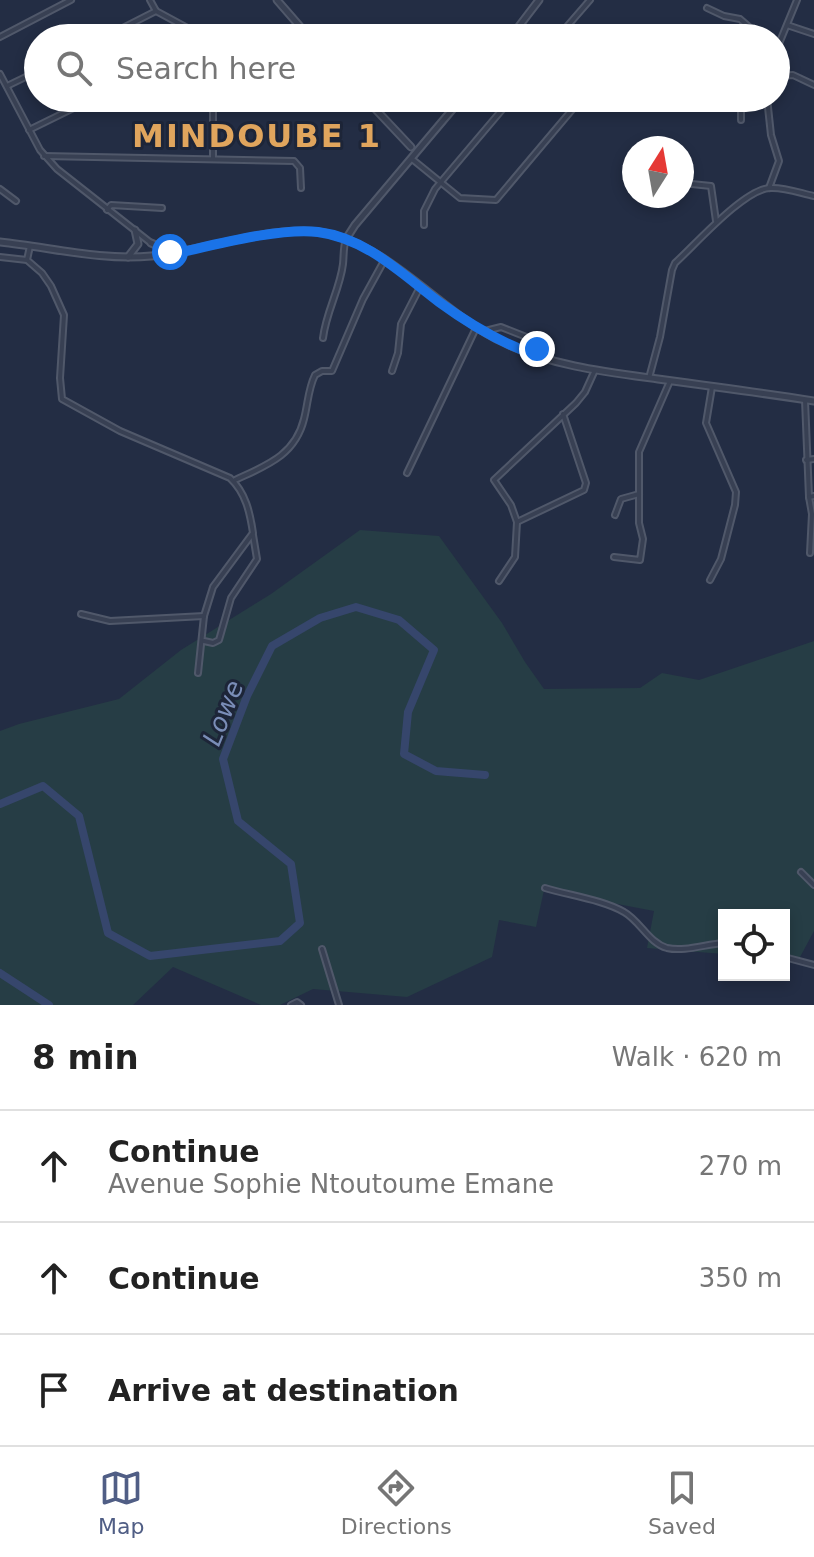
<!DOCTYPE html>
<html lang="en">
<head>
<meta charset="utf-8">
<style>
	:root { --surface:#fff; --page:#f6f6f6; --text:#222; --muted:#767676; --line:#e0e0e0; --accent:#505e85 }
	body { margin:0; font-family:"DejaVu Sans",sans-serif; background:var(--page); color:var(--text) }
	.controls { position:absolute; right:24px; bottom:24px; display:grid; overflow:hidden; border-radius:0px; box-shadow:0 4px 12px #0003 }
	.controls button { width:72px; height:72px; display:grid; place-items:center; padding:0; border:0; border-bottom:2px solid var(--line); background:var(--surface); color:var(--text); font:40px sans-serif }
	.compass { position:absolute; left:622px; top:136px; width:72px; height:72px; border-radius:50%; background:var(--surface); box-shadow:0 4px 12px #0003; rotate:11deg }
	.stop { position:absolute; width:24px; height:24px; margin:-18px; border:6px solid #1a73e8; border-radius:50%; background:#fff }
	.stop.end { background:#1a73e8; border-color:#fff; box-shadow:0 2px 8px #0008 }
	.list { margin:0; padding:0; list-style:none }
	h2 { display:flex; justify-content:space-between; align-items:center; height:104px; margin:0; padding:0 32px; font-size:34px }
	h2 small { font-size:26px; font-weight:400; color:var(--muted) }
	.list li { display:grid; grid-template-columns:52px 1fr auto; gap:24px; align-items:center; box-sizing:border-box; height:112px; padding:0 32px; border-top:2px solid var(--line) }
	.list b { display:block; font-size:30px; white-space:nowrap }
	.list p { margin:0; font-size:26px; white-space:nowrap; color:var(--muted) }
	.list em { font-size:26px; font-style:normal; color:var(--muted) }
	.icon { flex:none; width:44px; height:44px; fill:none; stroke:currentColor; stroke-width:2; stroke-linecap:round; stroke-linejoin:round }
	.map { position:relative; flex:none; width:814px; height:1005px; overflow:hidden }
	.search { position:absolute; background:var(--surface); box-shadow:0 4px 12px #0003; left:24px; right:24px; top:24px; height:88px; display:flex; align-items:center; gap:20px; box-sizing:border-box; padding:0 28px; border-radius:44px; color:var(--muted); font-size:30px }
	.sheet { height:440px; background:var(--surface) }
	nav { display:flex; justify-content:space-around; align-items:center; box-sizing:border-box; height:112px; border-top:2px solid var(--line); background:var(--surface); font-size:22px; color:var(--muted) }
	nav a { display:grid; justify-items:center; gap:4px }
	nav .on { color:var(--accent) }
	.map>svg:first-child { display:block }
	.green { fill:#263d45 }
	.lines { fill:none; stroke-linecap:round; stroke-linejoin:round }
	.river { stroke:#36466c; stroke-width:8 }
	.minor-casing { stroke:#50586a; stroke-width:8 }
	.tertiary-casing { stroke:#50586a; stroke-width:9 }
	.minor { stroke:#384053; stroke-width:4 }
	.tertiary { stroke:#384053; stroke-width:5 }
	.route { stroke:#1a73e8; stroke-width:10 }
	.labels { text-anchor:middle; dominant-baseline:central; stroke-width:6; stroke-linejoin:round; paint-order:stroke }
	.water-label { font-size:26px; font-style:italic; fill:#7a8db7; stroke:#1d2538 }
	.district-label { font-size:32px; font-weight:bold; letter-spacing:2px; fill:#e0a55d; stroke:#1d2538 }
</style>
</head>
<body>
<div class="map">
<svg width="814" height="1005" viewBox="0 0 814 1005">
	<rect width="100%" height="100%" fill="#232d44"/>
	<path class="green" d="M 360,530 L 439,536 L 502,623 L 525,662 L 544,689 L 640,688 L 662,673 L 699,680 L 814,641 L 814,931 L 799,959 L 784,958 L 784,915 L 724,915 L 724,954 L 647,948 L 654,911 L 544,890 L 536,927 L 499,920 L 492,957 L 407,997 L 313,989 L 280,1005 L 261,1005 L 173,967 L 133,1005 L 0,1005 L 0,731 L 19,724 L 119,699 L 181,650 L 271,594 Z"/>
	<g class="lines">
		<g class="river">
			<path d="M 0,804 L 43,786 L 79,816 L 108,933 L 150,956 L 280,941 L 300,923 L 291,864 L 238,821 L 223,759 L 247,696 L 272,646 L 320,618 L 356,607 L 399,620 L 434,650 L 408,712 L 404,754 L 436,771 L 485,775"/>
			<path d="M 0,973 L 49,1005"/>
		</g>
		<g class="minor-casing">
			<g id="minor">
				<path d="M 150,0 L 156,11 L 206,38"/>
				<path d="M 707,8 L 724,16 L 740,19 L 762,38"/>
				<path d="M 787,25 L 814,34"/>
				<path d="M 0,37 L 71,0"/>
				<path d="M 103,38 L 156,11"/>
				<path d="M 557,38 L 590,0"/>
				<path d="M 776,51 L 797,0"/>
				<path d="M 0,74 L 40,150 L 57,169 L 151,243"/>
				<path d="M 776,76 L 793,75 L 814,85"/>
				<path d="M 7,86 L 38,71"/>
				<path d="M 767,98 L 771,135 L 779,161 L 769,188"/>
				<path d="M 741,120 L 741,109 L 747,98"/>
				<path d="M 29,130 L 88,101 L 208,101 L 213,110 L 213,159"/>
				<path d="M 44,156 L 294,161 L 300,168 L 301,188"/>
				<path d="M 412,159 L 460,198 L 496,200 L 582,98"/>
				<path d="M 682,183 L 711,186 L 716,221"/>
				<path d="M 0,189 L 16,201"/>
				<path d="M 107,210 L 111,205 L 162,208"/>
				<path d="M 424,225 L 424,211 L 435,189 L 512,98"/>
				<path d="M 30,246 L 27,260 L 42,273 L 51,286 L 64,315 L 60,378 L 62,399 L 120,431 L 230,478 C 246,493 250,513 253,533 L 213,587 L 204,616 L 198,673"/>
				<path d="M 0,257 L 27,260"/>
				<path d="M 485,331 L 501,327 L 539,342 L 536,355"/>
				<path d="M 323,338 C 326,312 340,289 343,264 C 344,255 343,248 346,239"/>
				<path d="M 392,371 L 398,353 L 401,324 L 420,287"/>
				<path d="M 649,378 L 660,337 L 672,270 L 675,263 C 695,245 744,189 770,188 C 784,187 800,193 814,196"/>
				<path d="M 805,400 L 809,497 L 814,496"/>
				<path d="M 806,460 L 814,459"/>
				<path d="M 407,473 L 476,328"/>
				<path d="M 235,480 C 265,466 295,456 304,419 C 308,404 308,389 315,375 L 322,371 L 332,371 L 363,299 L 385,259"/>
				<path d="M 809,497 L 812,514 L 810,553"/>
				<path d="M 615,515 L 621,499 L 639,494"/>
				<path d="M 517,522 L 584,490 L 586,483 L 563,414"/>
				<path d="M 614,557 L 640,560 L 643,539 L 639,523 L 639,452 L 670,381"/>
				<path d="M 710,580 L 721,559 L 735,505 L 736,492 L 706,423 L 712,387"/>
				<path d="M 499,581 L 515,557 L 517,522 L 511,505 L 494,480 L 576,403 L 585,392 L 595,370"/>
				<path d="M 81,614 L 110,621 L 204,616"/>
				<path d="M 204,641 L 213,643 L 219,640 L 231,598 L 257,559 L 253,535"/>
				<path d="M 801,872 L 814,885"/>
				<path d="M 545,888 C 568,895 604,900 624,912 C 640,921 649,943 667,948 C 685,952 706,944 724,943"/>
				<path d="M 322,949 L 339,1005"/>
				<path d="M 784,957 L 814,965"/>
				<path d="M 291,1005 L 297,1002 L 301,1005"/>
			</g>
		</g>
		<g class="tertiary-casing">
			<g id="tertiary">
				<path d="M 277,0 L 310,38"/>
				<path d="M 510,38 L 539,0"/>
				<path d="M 365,98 L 411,147"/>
				<path d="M 346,239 L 355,225 L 462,98"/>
				<path d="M 0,242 C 49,247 102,261 151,256 C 200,252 279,223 325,233 C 395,248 441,314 505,343 C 552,366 606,372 658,379 C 710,386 762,393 814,401"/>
				<path d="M 151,243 L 172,252"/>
				<path d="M 128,257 L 138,244 L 135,230"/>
			</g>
		</g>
		<use href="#minor" class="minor"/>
		<use href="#tertiary" class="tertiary"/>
	</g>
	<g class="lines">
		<path class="route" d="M 170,252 L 178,253 C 214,245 282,227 318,232 C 366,238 402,274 439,302 C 469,324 500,343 536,355 L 537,349"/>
	</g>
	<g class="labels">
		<g class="water-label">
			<text transform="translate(223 713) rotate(-68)">Lowe</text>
		</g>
		<g class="district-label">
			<text x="257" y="136">MINDOUBE 1</text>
		</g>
	</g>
</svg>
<div class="controls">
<button><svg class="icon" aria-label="locate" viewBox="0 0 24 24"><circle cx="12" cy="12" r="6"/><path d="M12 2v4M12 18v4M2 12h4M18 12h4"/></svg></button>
</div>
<svg class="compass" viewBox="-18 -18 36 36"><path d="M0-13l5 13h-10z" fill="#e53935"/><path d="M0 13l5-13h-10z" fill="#767676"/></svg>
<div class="stop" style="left:170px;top:252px"></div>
<div class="stop end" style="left:537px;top:349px"></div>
<div class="search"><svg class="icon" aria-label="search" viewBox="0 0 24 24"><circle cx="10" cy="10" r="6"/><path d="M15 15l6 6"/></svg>Search here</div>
</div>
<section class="sheet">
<h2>8 min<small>Walk · 620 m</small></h2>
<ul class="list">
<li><svg class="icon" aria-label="ahead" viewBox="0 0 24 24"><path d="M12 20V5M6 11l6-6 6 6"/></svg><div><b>Continue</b><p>Avenue Sophie Ntoutoume Emane</p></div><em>270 m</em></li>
<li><svg class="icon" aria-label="ahead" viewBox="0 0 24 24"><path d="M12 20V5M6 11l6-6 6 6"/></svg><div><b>Continue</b></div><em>350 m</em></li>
<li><svg class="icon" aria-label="arrive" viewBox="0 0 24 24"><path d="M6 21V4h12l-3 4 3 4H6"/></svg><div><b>Arrive at destination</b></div></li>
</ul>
</section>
<nav>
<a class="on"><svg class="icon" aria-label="map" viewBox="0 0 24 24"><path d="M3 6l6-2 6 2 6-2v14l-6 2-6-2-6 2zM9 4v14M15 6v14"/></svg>Map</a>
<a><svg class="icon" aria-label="directions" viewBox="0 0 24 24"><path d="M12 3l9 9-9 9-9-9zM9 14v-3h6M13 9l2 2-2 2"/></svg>Directions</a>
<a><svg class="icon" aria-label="saved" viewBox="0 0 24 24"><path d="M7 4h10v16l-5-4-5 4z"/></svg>Saved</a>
</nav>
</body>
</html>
